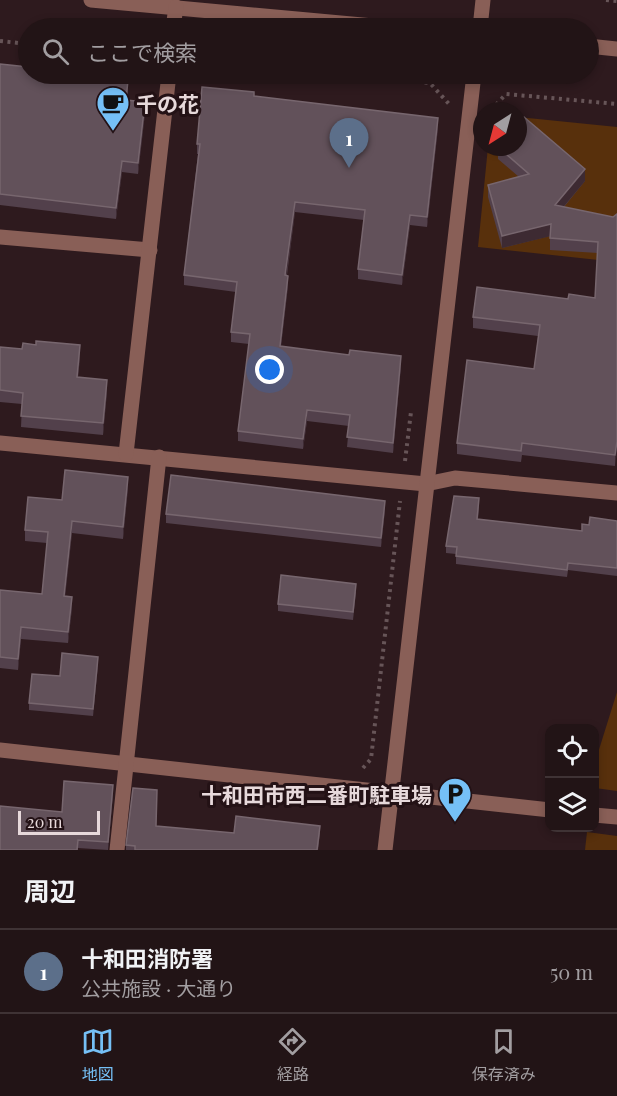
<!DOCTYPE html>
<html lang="ja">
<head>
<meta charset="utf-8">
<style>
	:root { --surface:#221416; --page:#2a1d1f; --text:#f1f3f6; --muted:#a29ea1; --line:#3f3335; --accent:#75c0f6 }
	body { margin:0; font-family:"Playfair Display","Noto Sans JP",serif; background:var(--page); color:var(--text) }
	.controls { position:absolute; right:18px; bottom:18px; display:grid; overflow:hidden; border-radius:12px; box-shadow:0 3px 9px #0003 }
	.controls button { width:54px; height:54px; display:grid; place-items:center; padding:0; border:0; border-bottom:2px solid var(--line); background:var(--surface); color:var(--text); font:30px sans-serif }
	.compass { position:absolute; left:473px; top:102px; width:54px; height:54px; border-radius:50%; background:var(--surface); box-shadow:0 3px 9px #0003; rotate:216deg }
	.scale { position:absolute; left:18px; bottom:15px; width:82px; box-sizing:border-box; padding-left:6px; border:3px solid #e7d9db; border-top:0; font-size:16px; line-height:21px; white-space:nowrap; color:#e7d9db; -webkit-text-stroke:4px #231115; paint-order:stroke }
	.you { position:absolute; left:270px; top:370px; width:21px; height:21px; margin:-15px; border:4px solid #fff; border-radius:50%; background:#1a73e8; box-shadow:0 0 0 9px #1a73e833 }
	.badge { display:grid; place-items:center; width:39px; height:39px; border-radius:50%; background:var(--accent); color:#fff; font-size:20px; font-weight:700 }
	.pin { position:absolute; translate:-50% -50px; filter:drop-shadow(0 2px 3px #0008) }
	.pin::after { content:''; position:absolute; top:32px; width:21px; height:18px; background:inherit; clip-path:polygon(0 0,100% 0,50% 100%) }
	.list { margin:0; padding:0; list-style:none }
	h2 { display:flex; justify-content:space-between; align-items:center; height:78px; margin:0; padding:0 24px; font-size:26px }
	h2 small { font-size:20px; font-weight:400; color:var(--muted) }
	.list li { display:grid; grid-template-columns:39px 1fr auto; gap:18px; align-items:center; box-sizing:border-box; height:84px; padding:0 24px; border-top:2px solid var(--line) }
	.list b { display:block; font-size:22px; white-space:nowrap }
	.list p { margin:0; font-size:20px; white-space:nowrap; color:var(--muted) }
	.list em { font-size:20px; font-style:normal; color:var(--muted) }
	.icon { flex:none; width:33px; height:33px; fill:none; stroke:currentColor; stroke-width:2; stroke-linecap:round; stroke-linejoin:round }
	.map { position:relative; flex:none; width:617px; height:850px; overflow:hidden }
	.search { position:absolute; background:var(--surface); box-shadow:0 3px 9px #0003; left:18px; right:18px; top:18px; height:66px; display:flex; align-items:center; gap:15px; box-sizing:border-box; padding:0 21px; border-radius:33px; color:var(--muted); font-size:22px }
	.sheet { height:162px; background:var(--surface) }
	nav { display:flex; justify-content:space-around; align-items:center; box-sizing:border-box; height:84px; border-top:2px solid var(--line); background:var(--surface); font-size:16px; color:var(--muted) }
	nav a { display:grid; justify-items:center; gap:3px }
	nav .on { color:var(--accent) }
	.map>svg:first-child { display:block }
	.green { fill:#58300c }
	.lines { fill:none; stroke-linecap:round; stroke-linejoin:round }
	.path { stroke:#675558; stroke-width:4; stroke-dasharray:3 4.5; stroke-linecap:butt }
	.minor { stroke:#895f57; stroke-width:15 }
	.wall { fill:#52404b }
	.shaded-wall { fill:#3d2a32 }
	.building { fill:#62515a; stroke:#77666e; stroke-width:1.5 }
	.labels { text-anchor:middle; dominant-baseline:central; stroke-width:6; stroke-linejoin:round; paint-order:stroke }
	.poi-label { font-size:21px; font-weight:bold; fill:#e7d9db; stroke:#231115; text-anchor:start }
</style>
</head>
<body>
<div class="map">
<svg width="617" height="850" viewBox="0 0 617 850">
	<rect width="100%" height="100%" fill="#2e1a1e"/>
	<g class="green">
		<path d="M 518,117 L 617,127 L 617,262 L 478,247 L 488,147 L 518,147 Z"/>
		<path d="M 617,692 L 617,791 L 595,788 L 597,756 Z"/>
		<path d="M 587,832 L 617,836 L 617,850 L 585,850 Z"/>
	</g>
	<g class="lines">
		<g class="path">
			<path d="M 606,0 L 617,1"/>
			<path d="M 0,41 L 28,44"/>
			<path d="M 335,74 L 430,83 L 449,104"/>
			<path d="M 491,110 L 506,94 L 617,104"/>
			<path d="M 405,461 L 411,412"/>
			<path d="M 363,768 L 371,759 L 400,501"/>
		</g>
		<g class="minor">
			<path d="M 91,0 L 395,28"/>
			<path d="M 173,28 L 176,7"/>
			<path d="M 480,28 L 483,0"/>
			<path d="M 588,46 L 617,49"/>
			<path d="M 0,237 L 150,250"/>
			<path d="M 0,443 L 426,484 L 455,478 L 617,493"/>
			<path d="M 126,454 L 169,74"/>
			<path d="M 0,750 L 550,810"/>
			<path d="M 594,815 L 617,817"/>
			<path d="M 117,850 L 159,457"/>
			<path d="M 385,850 L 474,74"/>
		</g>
	</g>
	<g class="wall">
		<path d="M 0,64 L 128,91 L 127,100 L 145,113 L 138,174 L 122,172 L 116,219 L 0,205 Z"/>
		<path d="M 254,96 L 438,128 L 427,227 L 410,225 L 402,285 L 358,279 L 358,269 L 364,220 L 295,212 L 287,275 L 288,286 L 281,346 L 401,366 L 393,453 L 347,447 L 349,426 L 307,421 L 303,449 L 238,441 L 238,431 L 249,344 L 231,342 L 231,332 L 236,292 L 184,285 L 184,275 L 198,154 L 197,154 L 197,144 Z"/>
		<path d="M 498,147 L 585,181 L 564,207 L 613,217 L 617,214 L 615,466 L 522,455 L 521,462 L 457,454 L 457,443 L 534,369 L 538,336 L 473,328 L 473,317 L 568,299 L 595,298 L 598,253 L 550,250 L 550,236 L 502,248 L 488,197 L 488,185 L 519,177 L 498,159 Z"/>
		<path d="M 0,347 L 80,357 L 78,377 L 107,392 L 103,435 L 21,427 L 22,404 L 0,402 Z"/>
		<path d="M 128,488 L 123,539 L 72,533 L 65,596 L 72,608 L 68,643 L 21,639 L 18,670 L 0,668 L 0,590 L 42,594 L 47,543 L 25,541 L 25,530 L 62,500 Z"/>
		<path d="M 479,506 L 478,519 L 582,531 L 589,525 L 617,521 L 617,576 L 568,570 L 567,577 L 456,564 L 456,554 L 446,553 L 446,546 Z"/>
		<path d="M 385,510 L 381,547 L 166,523 L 166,514 Z"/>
		<path d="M 356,592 L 353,620 L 278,611 L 278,604 Z"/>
		<path d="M 98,665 L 93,716 L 29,710 L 29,703 L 60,676 Z"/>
		<path d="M 113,794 L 108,850 L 78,848 L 78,850 L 0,850 L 62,812 Z"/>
		<path d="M 234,833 L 320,833 L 318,850 L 126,850 L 126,845 Z"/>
	</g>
	<g class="shaded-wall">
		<path d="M 128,80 L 128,91 L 126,111 L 126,100 Z"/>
		<path d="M 145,102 L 145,113 L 138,174 L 138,163 Z"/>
		<path d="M 438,118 L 438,128 L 427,227 L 427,217 Z"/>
		<path d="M 122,161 L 122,172 L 116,219 L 116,208 Z"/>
		<path d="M 585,169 L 585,181 L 555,217 L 555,205 Z"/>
		<path d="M 295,202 L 295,212 L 285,286 L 285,275 Z"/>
		<path d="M 410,215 L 410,225 L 402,285 L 402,275 Z"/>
		<path d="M 551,224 L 551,236 L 502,248 L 502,236 Z"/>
		<path d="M 288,276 L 288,286 L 280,356 L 280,346 Z"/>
		<path d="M 80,345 L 80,357 L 77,389 L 77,377 Z"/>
		<path d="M 401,356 L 401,366 L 393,453 L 393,443 Z"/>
		<path d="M 107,380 L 107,392 L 103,435 L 103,423 Z"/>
		<path d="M 307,410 L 307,421 L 303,449 L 303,439 Z"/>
		<path d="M 617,441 L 617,452 L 615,466 L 615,455 Z"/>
		<path d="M 128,477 L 128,488 L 123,539 L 123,527 Z"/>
		<path d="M 385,501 L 385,510 L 381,547 L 381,538 Z"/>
		<path d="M 72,521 L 72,533 L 64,608 L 64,596 Z"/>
		<path d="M 72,597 L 72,608 L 68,643 L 68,632 Z"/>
		<path d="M 21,627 L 21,639 L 18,670 L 18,659 Z"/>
		<path d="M 98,657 L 98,665 L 93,716 L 93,709 Z"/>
		<path d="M 113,785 L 113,794 L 108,850 L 108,842 Z"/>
	</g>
	<g class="building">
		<path d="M 0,64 L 28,67 L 28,74 L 77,74 L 128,80 L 126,100 L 145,102 L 138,163 L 122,161 L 116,208 L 0,194 Z"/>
		<path d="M 202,87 L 254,92 L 254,96 L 438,118 L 427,217 L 410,215 L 402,275 L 358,269 L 365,210 L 295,202 L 285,275 L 288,276 L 280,346 L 349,355 L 350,350 L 401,356 L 393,443 L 347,437 L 350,415 L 307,410 L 303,439 L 238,431 L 250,334 L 231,332 L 237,282 L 184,275 L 200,144 L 197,144 Z"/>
		<path d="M 524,117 L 585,169 L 555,205 L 613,217 L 617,214 L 617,441 L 615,455 L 522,443 L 521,451 L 457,443 L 467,360 L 534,369 L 540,325 L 473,317 L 477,287 L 568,299 L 569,294 L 595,298 L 598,242 L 550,238 L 551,224 L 502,236 L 488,185 L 529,174 L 498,147 L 518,147 L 518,124 Z"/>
		<path d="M 36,341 L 80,345 L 77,377 L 107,380 L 103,423 L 21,416 L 23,393 L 0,390 L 0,347 L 22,349 L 23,343 L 36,345 Z"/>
		<path d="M 65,470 L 128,477 L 123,527 L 72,521 L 64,596 L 72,597 L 68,632 L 21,627 L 18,659 L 0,657 L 0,590 L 42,594 L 48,532 L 25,530 L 28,497 L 62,500 Z"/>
		<path d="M 171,475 L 385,501 L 381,538 L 166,514 Z"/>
		<path d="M 454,496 L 479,498 L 477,519 L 582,531 L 582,524 L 589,525 L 590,517 L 617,521 L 617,568 L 568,563 L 567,570 L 456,556 L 457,547 L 446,546 Z"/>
		<path d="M 281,575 L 356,584 L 353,612 L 278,604 Z"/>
		<path d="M 62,653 L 98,657 L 93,709 L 29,703 L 32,674 L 60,676 Z"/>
		<path d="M 64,781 L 113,785 L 108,842 L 78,840 L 77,850 L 0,850 L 0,806 L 62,812 Z"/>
		<path d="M 133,788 L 157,790 L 156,826 L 234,833 L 236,816 L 320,826 L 317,850 L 135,850 L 135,846 L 126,845 Z"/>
	</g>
	<defs>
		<g id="cafe-pin" transform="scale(1.725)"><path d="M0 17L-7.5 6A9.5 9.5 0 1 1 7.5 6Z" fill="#75c0f6" stroke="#231115"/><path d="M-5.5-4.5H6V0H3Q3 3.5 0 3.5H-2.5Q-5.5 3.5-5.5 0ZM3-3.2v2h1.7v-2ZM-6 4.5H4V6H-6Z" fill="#111"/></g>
		<g id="parking-pin" transform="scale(1.725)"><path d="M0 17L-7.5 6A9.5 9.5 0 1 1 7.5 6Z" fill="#75c0f6" stroke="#231115"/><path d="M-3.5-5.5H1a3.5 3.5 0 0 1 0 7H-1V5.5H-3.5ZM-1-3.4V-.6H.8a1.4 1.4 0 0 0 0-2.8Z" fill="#111"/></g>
	</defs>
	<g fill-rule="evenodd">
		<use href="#cafe-pin" x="113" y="103"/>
		<use href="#parking-pin" x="455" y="794"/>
	</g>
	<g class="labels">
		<g class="poi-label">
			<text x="136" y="103">千の花</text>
			<text x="432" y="794" text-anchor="end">十和田市西二番町駐車場</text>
		</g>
	</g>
</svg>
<div class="controls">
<button><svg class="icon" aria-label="locate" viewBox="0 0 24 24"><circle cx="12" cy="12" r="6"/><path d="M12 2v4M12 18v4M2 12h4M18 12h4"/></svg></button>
<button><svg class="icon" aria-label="layers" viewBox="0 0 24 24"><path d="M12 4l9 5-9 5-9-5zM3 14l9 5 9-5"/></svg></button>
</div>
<svg class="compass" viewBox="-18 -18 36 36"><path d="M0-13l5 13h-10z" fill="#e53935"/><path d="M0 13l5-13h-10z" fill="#a29ea1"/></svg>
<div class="scale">20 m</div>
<div class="you"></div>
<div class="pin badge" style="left:349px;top:168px;background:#5c6f8a">1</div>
<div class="search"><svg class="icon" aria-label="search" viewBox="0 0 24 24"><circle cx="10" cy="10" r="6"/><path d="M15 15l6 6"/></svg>ここで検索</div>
</div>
<section class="sheet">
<h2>周辺<small></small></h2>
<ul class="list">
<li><span class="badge" style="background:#5c6f8a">1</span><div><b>十和田消防署</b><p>公共施設 · 大通り</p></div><em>50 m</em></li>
</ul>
</section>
<nav>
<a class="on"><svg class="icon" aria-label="map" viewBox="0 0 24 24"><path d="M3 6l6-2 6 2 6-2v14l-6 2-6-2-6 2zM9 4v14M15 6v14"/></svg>地図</a>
<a><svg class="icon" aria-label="directions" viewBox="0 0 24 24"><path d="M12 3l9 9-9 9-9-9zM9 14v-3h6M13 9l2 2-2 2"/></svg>経路</a>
<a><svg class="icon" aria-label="saved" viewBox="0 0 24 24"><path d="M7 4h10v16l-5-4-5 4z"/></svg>保存済み</a>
</nav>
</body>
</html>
